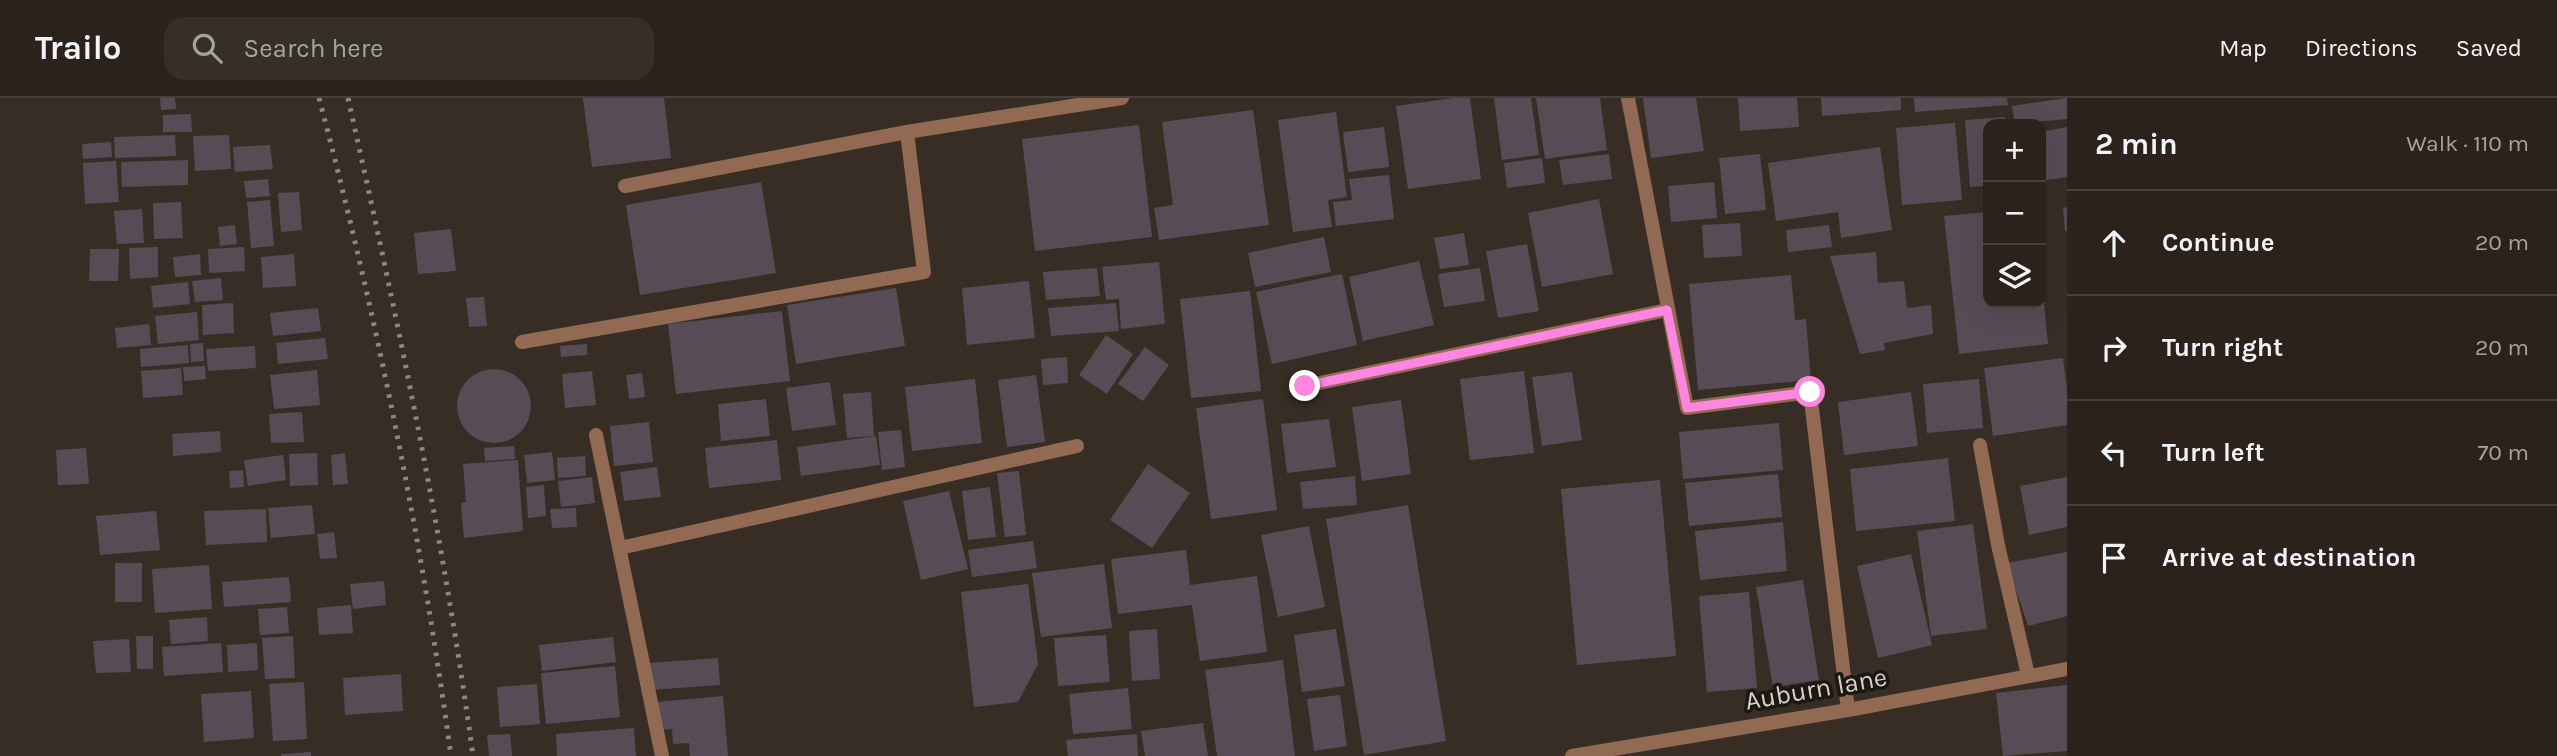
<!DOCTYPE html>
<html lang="en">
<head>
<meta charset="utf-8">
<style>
	:root { --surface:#2a221b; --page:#362f28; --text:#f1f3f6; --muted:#a5a4a3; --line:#463f3a }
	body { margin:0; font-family:Karla,sans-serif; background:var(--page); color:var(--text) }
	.controls { position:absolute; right:21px; top:21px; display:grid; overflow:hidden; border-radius:14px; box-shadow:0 7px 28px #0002 }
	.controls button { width:63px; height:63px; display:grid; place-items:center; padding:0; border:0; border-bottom:2px solid var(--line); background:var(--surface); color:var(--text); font:35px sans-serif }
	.stop { position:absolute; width:21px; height:21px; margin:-16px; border:5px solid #fe85e0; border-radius:50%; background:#fff }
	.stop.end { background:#fe85e0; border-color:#fff; box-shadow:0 2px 7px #0008 }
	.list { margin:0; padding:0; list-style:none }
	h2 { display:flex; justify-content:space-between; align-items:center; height:91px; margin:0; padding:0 28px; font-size:30px }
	h2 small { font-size:23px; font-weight:400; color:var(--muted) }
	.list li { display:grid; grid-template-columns:46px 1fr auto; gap:21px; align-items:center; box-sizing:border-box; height:105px; padding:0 28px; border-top:2px solid var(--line) }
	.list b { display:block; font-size:26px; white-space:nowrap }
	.list em { font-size:23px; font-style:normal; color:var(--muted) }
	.icon { flex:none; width:38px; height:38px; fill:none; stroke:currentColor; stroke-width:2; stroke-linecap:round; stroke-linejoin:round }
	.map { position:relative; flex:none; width:2067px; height:658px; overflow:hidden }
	header { display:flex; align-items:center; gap:42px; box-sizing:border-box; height:98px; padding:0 35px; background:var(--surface); border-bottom:2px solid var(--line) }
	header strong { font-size:33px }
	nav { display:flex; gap:38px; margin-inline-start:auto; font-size:24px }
	.search { width:490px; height:63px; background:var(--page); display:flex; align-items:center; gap:18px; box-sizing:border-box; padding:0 24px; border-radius:21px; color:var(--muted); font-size:26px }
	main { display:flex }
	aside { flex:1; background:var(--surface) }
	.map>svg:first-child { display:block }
	.building { fill:#574c55 }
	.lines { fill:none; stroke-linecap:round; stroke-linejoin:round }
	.minor { stroke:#926a53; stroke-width:14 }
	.rail { stroke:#8f867f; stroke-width:5; stroke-dasharray:3.5 7; stroke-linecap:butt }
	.route { stroke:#fe85e0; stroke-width:9 }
	.labels { text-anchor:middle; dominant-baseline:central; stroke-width:7; stroke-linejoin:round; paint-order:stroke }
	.street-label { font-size:26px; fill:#d8d1cb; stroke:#1b1712 }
</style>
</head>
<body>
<header>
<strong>Trailo</strong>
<div class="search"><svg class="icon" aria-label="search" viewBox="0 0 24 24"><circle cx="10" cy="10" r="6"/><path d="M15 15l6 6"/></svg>Search here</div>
<nav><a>Map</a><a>Directions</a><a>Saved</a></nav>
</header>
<main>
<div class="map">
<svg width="2067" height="658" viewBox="0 0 2067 658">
	<rect width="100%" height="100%" fill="#382d24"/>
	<g class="building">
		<path d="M 160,0 L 175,0 L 176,11 L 161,12 Z"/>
		<path d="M 583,0 L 664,0 L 671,60 L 592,69 Z"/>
		<path d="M 1453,0 L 1470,0 L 1481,81 L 1408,91 L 1396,8 Z"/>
		<path d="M 1494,0 L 1531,0 L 1539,57 L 1502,62 Z"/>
		<path d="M 1536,0 L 1600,0 L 1607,52 L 1545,61 Z"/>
		<path d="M 1643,0 L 1696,0 L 1704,53 L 1651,60 Z"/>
		<path d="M 1738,0 L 1797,0 L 1799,29 L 1740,33 Z"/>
		<path d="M 1821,0 L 1901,0 L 1901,12 L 1822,18 Z"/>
		<path d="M 1914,0 L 2007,0 L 2008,7 L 1915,14 Z"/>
		<path d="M 2067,0 L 2067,21 L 2015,26 L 2012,8 Z"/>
		<path d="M 1253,12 L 1269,127 L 1159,142 L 1154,110 L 1173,107 L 1162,24 Z"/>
		<path d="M 1336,14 L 1347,99 L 1328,102 L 1332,129 L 1293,134 L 1278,22 Z"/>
		<path d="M 191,16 L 192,34 L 163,34 L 163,17 Z"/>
		<path d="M 2005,19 L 2006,26 L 1988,26 L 1988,88 L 1970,89 L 1965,22 Z"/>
		<path d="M 1955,25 L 1962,102 L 1902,107 L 1896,30 Z"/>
		<path d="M 1139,27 L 1152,139 L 1035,153 L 1022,41 Z"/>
		<path d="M 1384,29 L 1389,69 L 1348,74 L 1343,34 Z"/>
		<path d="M 2067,29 L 2067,79 L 2041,83 L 2041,34 Z"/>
		<path d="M 175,37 L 176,58 L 115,60 L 114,39 Z"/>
		<path d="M 229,37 L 231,71 L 195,73 L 193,38 Z"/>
		<path d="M 111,44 L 112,59 L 83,61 L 82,46 Z"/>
		<path d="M 270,47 L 273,71 L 235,74 L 233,49 Z"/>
		<path d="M 1880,49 L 1892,132 L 1841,140 L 1838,114 L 1776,123 L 1768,65 Z"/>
		<path d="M 1609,56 L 1612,81 L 1563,87 L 1559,62 Z"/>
		<path d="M 1760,56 L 1766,112 L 1725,116 L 1719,60 Z"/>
		<path d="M 1542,60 L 1545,85 L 1507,90 L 1504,65 Z"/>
		<path d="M 188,62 L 188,87 L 122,89 L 121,64 Z"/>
		<path d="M 116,63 L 119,104 L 85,106 L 83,65 Z"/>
		<path d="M 1389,77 L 1394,121 L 1336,128 L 1333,104 L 1352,102 L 1349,81 Z"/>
		<path d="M 268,81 L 270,98 L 246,100 L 244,83 Z"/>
		<path d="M 761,84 L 776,175 L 640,197 L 626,107 Z"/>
		<path d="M 1714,84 L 1717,120 L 1671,124 L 1668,88 Z"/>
		<path d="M 299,94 L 302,132 L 281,134 L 278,95 Z"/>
		<path d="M 1599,101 L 1613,176 L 1542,189 L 1528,115 Z"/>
		<path d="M 270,102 L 274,148 L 251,150 L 247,104 Z"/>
		<path d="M 181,104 L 183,140 L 154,141 L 153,105 Z"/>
		<path d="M 2067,109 L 2067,133 L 2065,133 L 2063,110 Z"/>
		<path d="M 142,111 L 144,145 L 117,146 L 114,113 Z"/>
		<path d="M 1988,114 L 1988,205 L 2041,205 L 2043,194 L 2048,246 L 1959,256 L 1944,118 Z"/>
		<path d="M 1740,125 L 1742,158 L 1704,160 L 1702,127 Z"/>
		<path d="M 235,127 L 237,146 L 220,148 L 218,129 Z"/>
		<path d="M 1829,127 L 1832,149 L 1788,154 L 1786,132 Z"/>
		<path d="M 451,131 L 456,173 L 418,176 L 414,135 Z"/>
		<path d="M 1464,135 L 1469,167 L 1440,171 L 1434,140 Z"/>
		<path d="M 1324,139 L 1331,174 L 1255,189 L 1248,155 Z"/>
		<path d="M 1527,146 L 1539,213 L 1498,220 L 1486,153 Z"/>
		<path d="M 158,149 L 158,179 L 130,181 L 129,150 Z"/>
		<path d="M 244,149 L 245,173 L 209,175 L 208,151 Z"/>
		<path d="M 90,151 L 119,151 L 118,183 L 89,183 Z"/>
		<path d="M 1876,154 L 1878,185 L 1904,183 L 1907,210 L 1931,207 L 1933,236 L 1884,245 L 1885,252 L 1860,256 L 1830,158 Z"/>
		<path d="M 200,156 L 201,177 L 175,179 L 173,159 Z"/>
		<path d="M 294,156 L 296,188 L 263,190 L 261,159 Z"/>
		<path d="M 1419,163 L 1434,227 L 1363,243 L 1349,179 Z"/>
		<path d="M 1159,164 L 1165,226 L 1121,231 L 1119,201 L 1106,202 L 1102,169 Z"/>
		<path d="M 1097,170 L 1100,198 L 1046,202 L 1043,174 Z"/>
		<path d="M 1480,170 L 1485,203 L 1444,209 L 1438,176 Z"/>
		<path d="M 1342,176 L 1357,247 L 1272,266 L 1256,194 Z"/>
		<path d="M 1791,177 L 1795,222 L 1806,221 L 1811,282 L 1698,292 L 1689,186 Z"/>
		<path d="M 221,180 L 223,202 L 195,204 L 192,183 Z"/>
		<path d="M 1029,183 L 1035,240 L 967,247 L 962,190 Z"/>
		<path d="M 188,184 L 190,206 L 153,210 L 151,188 Z"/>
		<path d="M 896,190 L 905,248 L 796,266 L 787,207 Z"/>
		<path d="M 1250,193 L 1261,293 L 1191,300 L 1180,201 Z"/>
		<path d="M 484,199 L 487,228 L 469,229 L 466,200 Z"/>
		<path d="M 233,205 L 234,235 L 203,237 L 202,207 Z"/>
		<path d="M 1116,205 L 1119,233 L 1051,238 L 1048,210 Z"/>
		<path d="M 318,210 L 321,233 L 273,238 L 270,215 Z"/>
		<path d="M 782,213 L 790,283 L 676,296 L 668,226 Z"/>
		<path d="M 197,214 L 199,242 L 158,246 L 155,218 Z"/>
		<path d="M 149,226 L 151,247 L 117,250 L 115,230 Z"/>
		<path d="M 1106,237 L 1133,256 L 1107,296 L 1079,277 Z"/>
		<path d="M 325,240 L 328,261 L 278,266 L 276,245 Z"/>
		<path d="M 203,245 L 204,263 L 191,264 L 190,246 Z"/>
		<path d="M 587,246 L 587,257 L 561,259 L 560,248 Z"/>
		<path d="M 188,247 L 189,265 L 141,269 L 140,251 Z"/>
		<path d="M 255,248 L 256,270 L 208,273 L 206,251 Z"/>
		<path d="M 1145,249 L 1169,267 L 1143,303 L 1118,286 Z"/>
		<path d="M 1067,259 L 1068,285 L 1043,287 L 1041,261 Z"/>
		<path d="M 2063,260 L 2067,291 L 2067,327 L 1993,338 L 1984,270 Z"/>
		<path d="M 205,268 L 206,281 L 184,283 L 183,269 Z"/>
		<path d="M 181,270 L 183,297 L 143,300 L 141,273 Z"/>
		<circle cx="494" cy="308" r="37"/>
		<path d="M 317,272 L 320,307 L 274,311 L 270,277 Z"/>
		<path d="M 592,273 L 596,307 L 565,310 L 562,276 Z"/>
		<path d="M 1524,273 L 1534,355 L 1470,362 L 1460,281 Z"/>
		<path d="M 1572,274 L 1582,342 L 1542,348 L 1532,279 Z"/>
		<path d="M 642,275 L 645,299 L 629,301 L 626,277 Z"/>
		<path d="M 1036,277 L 1045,344 L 1007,349 L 998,282 Z"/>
		<path d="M 975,281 L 982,345 L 912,353 L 905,289 Z"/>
		<path d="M 1979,281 L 1983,330 L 1927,335 L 1923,286 Z"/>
		<path d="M 830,284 L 836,327 L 792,333 L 786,290 Z"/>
		<path d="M 871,294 L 874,338 L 847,340 L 843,296 Z"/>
		<path d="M 1911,294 L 1918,348 L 1844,357 L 1838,304 Z"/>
		<path d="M 766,301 L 770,338 L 721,343 L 718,306 Z"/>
		<path d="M 1263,301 L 1277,412 L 1211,421 L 1196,310 Z"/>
		<path d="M 1401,302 L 1411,376 L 1362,383 L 1352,309 Z"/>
		<path d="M 302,314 L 304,344 L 271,345 L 269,316 Z"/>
		<path d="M 1329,321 L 1336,369 L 1287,375 L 1281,326 Z"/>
		<path d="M 649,324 L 653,364 L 614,368 L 610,328 Z"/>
		<path d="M 1779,325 L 1783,372 L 1683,381 L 1679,334 Z"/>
		<path d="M 901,332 L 905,369 L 882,372 L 878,334 Z"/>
		<path d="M 220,333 L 221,354 L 173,358 L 172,336 Z"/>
		<path d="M 876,338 L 880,367 L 801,378 L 797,349 Z"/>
		<path d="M 777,342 L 781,382 L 709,390 L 705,350 Z"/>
		<path d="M 514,348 L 515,361 L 485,363 L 484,350 Z"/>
		<path d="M 86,350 L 89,386 L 58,387 L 56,352 Z"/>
		<path d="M 552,354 L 555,382 L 527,385 L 524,357 Z"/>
		<path d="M 317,355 L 318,387 L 290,388 L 289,356 Z"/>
		<path d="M 345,355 L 348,386 L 333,387 L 331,357 Z"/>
		<path d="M 283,357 L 286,382 L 248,388 L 244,362 Z"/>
		<path d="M 585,358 L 586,378 L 558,380 L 557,360 Z"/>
		<path d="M 1948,360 L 1955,423 L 1856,433 L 1850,371 Z"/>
		<path d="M 518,362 L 523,433 L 464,440 L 461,405 L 466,404 L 463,366 Z"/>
		<path d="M 1148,366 L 1190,395 L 1152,450 L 1110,422 Z"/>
		<path d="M 657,369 L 661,399 L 624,403 L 620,374 Z"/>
		<path d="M 243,372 L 244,389 L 230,390 L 229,373 Z"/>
		<path d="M 1019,373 L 1026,437 L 1005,439 L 997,375 Z"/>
		<path d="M 1778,376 L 1782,419 L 1689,428 L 1685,385 Z"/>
		<path d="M 1355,378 L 1357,407 L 1303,411 L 1300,384 Z"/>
		<path d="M 592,379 L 595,405 L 561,409 L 558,383 Z"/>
		<path d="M 2067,379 L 2067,429 L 2029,437 L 2020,388 Z"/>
		<path d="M 1660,382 L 1676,558 L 1577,567 L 1561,391 Z"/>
		<path d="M 544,387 L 546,418 L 528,420 L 526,389 Z"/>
		<path d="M 990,389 L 996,439 L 968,442 L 962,393 Z"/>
		<path d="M 949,393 L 968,471 L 921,482 L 903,403 Z"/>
		<path d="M 312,407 L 315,436 L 271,440 L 268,410 Z"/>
		<path d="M 1408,407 L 1446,643 L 1364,657 L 1326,421 Z"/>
		<path d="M 576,410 L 577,429 L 552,430 L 550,411 Z"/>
		<path d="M 266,411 L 267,444 L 206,447 L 204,413 Z"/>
		<path d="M 156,413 L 160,452 L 100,457 L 96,418 Z"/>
		<path d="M 1783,424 L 1787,473 L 1700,482 L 1695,433 Z"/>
		<path d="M 1973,426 L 1987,531 L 1931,538 L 1917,433 Z"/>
		<path d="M 1309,428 L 1325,509 L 1278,519 L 1261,437 Z"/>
		<path d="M 334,434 L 337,460 L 320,461 L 317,436 Z"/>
		<path d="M 1033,443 L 1037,470 L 972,479 L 968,452 Z"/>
		<path d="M 1186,452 L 1190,487 L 1257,478 L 1267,554 L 1200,563 L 1192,507 L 1118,516 L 1111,461 Z"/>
		<path d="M 2067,454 L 2067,518 L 2028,528 L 2007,465 Z"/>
		<path d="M 1911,456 L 1932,547 L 1878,560 L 1857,468 Z"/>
		<rect x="115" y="465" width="27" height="39"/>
		<path d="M 1104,466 L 1112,530 L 1041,539 L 1032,475 Z"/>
		<path d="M 209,467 L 212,511 L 155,515 L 152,471 Z"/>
		<path d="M 289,479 L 291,504 L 224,509 L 222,484 Z"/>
		<path d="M 1803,482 L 1819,582 L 1773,589 L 1756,489 Z"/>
		<path d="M 384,483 L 386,507 L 353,511 L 350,486 Z"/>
		<path d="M 1028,486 L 1038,566 L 1018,604 L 974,609 L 961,494 Z"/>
		<path d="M 1749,494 L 1757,590 L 1707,594 L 1699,498 Z"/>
		<path d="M 351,507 L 353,535 L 319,537 L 317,510 Z"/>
		<path d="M 287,509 L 289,535 L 260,537 L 258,511 Z"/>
		<path d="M 207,519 L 208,543 L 171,546 L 169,522 Z"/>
		<path d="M 1157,531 L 1160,581 L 1132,583 L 1129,533 Z"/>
		<path d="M 1336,531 L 1345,588 L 1302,594 L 1294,537 Z"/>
		<path d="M 1106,537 L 1110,584 L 1058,588 L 1054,540 Z"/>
		<path d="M 136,538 L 153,538 L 153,571 L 137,571 Z"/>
		<path d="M 293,538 L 295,580 L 265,581 L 262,540 Z"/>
		<path d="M 613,539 L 616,564 L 542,573 L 539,547 Z"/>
		<path d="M 129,541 L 131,574 L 96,575 L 93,543 Z"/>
		<path d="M 221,545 L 223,574 L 164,578 L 162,549 Z"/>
		<path d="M 257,545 L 258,572 L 228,574 L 227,547 Z"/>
		<path d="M 718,560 L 720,587 L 650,592 L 648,565 Z"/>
		<path d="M 1283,562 L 1295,658 L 1217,658 L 1205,572 Z"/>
		<path d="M 615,568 L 620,619 L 546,626 L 541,575 Z"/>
		<path d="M 401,576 L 403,613 L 345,617 L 343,580 Z"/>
		<path d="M 304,584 L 307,641 L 273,643 L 269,586 Z"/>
		<path d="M 537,586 L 540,626 L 500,629 L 497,589 Z"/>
		<path d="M 2067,587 L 2067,653 L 2003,658 L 1996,595 Z"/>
		<path d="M 1128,590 L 1132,631 L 1073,636 L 1069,596 Z"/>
		<path d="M 251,593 L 254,640 L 204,644 L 201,596 Z"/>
		<path d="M 1340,597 L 1347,648 L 1314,653 L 1307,601 Z"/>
		<path d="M 723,598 L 728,658 L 690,658 L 689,645 L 673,646 L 672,631 L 660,632 L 657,604 Z"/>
		<path d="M 1203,625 L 1208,658 L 1145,658 L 1141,633 Z"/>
		<path d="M 634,630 L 636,658 L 557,658 L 556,636 Z"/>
		<path d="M 510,636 L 512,658 L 489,658 L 487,637 Z"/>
		<path d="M 1137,636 L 1138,658 L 1068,658 L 1066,642 Z"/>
		<path d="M 311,654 L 311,658 L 281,658 L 281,656 Z"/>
	</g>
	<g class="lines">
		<g class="minor">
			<path d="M 1628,0 L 1687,310 L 1810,294 L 1848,612"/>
			<path d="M 625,88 L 907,34 L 1122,0"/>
			<path d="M 522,244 L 924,174 L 907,34"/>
			<path d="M 1305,288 L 1667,212"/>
			<path d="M 596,337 L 662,658"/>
			<path d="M 1980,347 L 1998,447 L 2028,577"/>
			<path d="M 620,450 L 1077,348"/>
			<path d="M 1572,658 L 1848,612 L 2067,571"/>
		</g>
		<g class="rail">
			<path d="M 319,0 C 376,216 421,437 451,658"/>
			<path d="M 348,0 C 397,218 443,437 473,658"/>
		</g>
	</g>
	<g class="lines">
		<path class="route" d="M 1305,288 L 1667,212 L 1687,310 L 1810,294"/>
	</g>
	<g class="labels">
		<g class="street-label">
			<text transform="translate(1816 591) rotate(-10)">Auburn lane</text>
		</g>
	</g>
</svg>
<div class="controls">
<button>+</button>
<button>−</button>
<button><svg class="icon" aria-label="layers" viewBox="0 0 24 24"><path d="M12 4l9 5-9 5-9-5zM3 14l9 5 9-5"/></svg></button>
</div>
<div class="stop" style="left:1810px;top:294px"></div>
<div class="stop end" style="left:1305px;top:288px"></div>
</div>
<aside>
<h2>2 min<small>Walk · 110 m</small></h2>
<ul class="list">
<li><svg class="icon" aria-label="ahead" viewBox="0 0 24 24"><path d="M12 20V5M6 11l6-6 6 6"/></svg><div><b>Continue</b></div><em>20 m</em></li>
<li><svg class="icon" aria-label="right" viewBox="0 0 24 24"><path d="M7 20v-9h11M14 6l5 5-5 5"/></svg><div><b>Turn right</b></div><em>20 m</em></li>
<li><svg class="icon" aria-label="left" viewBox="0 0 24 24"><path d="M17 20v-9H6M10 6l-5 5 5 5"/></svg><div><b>Turn left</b></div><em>70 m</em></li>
<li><svg class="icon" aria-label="arrive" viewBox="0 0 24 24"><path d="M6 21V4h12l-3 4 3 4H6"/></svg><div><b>Arrive at destination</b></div></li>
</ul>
</aside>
</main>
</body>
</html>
